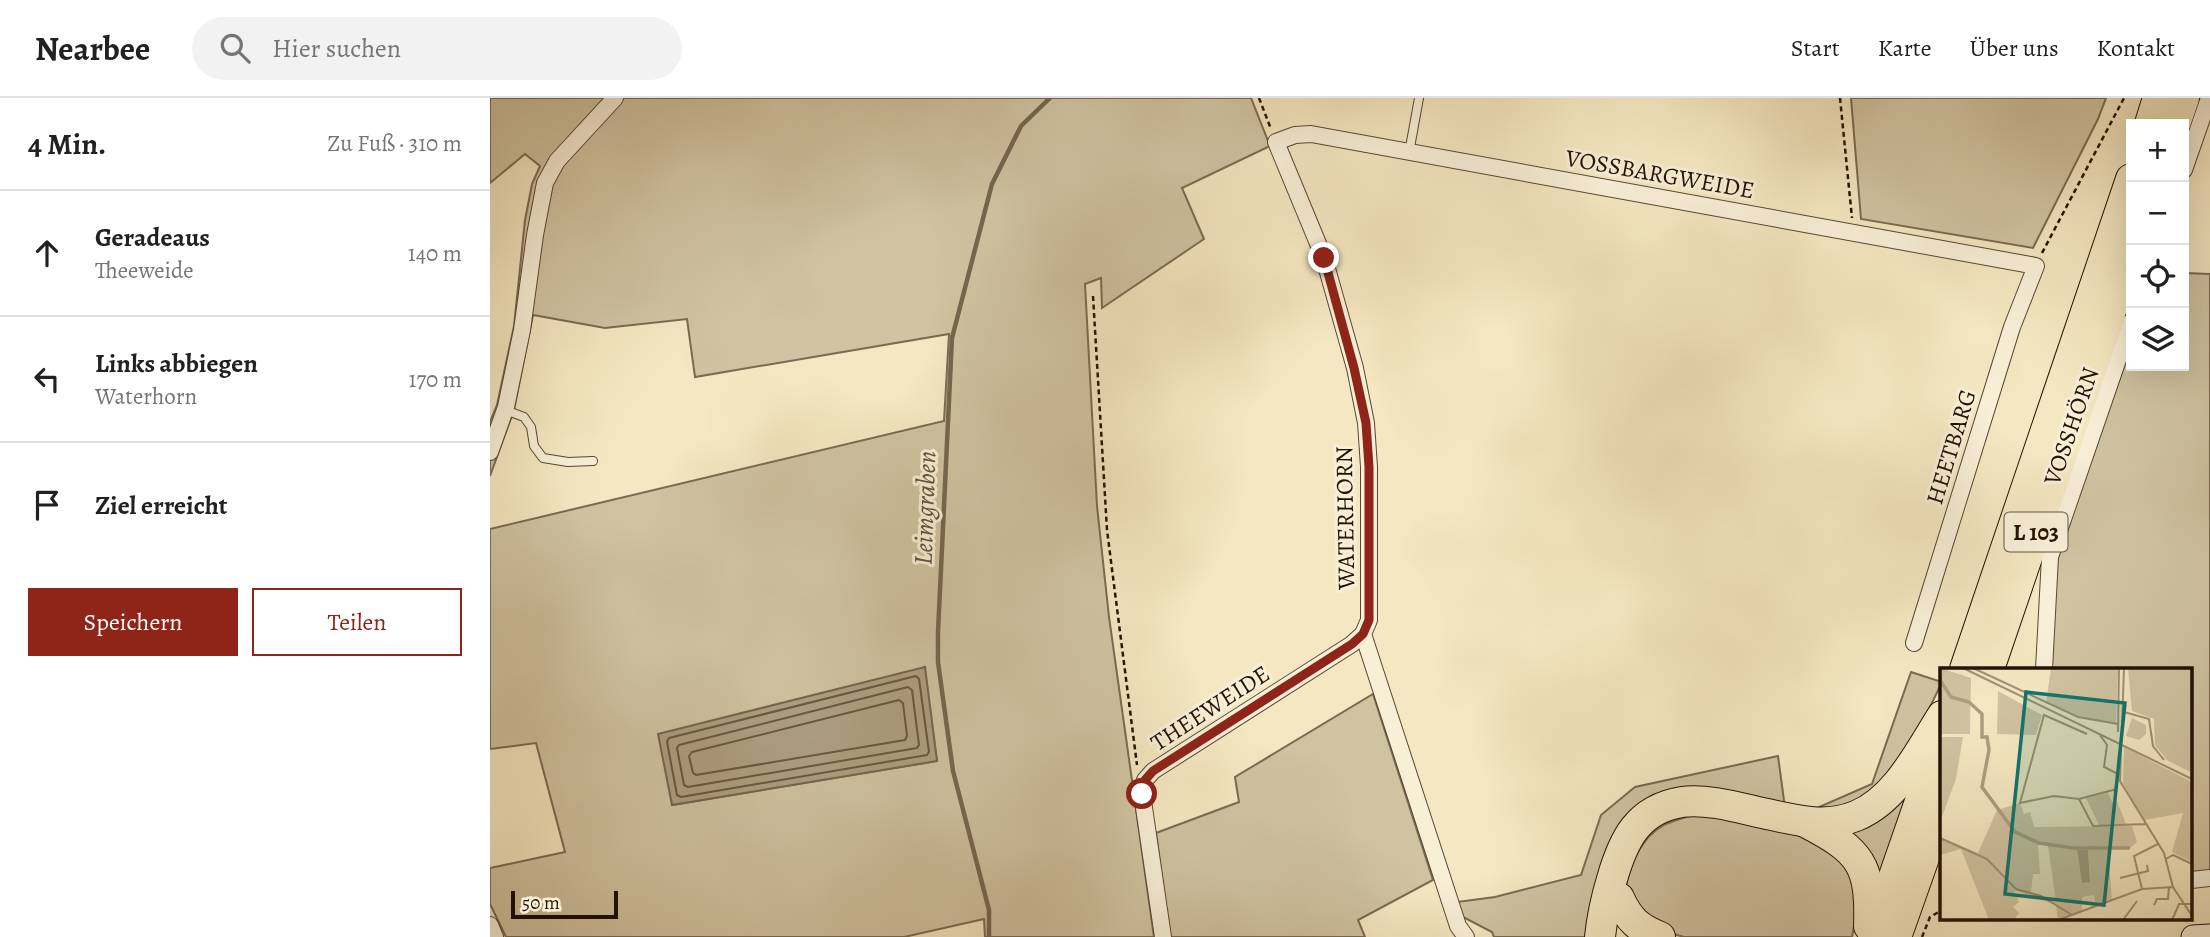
<!DOCTYPE html>
<html lang="de">
<head>
<meta charset="utf-8">
<style>
	:root { --surface:#fff; --page:#f2f2f2; --text:#202124; --muted:#757577; --line:#e0e0e0; --accent:#8f2418 }
	body { margin:0; font-family:Alegreya,serif; background:var(--page); color:var(--text) }
	.controls { position:absolute; right:21px; top:21px; display:grid; overflow:hidden; border-radius:0px; box-shadow:0 7px 28px #0002 }
	.controls button { width:63px; height:63px; display:grid; place-items:center; padding:0; border:0; border-bottom:2px solid var(--line); background:var(--surface); color:var(--text); font:35px sans-serif }
	.scale { position:absolute; left:21px; bottom:18px; width:107px; box-sizing:border-box; padding-left:7px; border:4px solid #231102; border-top:0; font-size:19px; line-height:24px; white-space:nowrap; color:#231102; -webkit-text-stroke:5px #f8efd7; paint-order:stroke }
	.stop { position:absolute; width:21px; height:21px; margin:-16px; border:5px solid #8f2418; border-radius:50%; background:#fff }
	.stop.end { background:#8f2418; border-color:#fff; box-shadow:0 2px 7px #0008 }
	.list { margin:0; padding:0; list-style:none }
	h2 { display:flex; justify-content:space-between; align-items:center; height:91px; margin:0; padding:0 28px; font-size:30px }
	h2 small { font-size:23px; font-weight:400; color:var(--muted) }
	.list li { display:grid; grid-template-columns:46px 1fr auto; gap:21px; align-items:center; box-sizing:border-box; height:126px; padding:0 28px; border-top:2px solid var(--line) }
	.list b { display:block; font-size:26px; white-space:nowrap }
	.list p { margin:0; font-size:23px; white-space:nowrap; color:var(--muted) }
	.list em { font-size:23px; font-style:normal; color:var(--muted) }
	.actions { display:flex; gap:14px; padding:21px 28px }
	.actions a { flex:1; padding:16px 0; border:2px solid var(--accent); border-radius:0px; text-align:center; font-size:24px; color:var(--accent) }
	.actions .main { background:var(--accent); color:#fff }
	.icon { flex:none; width:38px; height:38px; fill:none; stroke:currentColor; stroke-width:2; stroke-linecap:round; stroke-linejoin:round }
	.map { position:relative; flex:none; width:1720px; height:839px; overflow:hidden }
	header { display:flex; align-items:center; gap:42px; box-sizing:border-box; height:98px; padding:0 35px; background:var(--surface); border-bottom:2px solid var(--line) }
	header strong { font-size:33px }
	nav { display:flex; gap:38px; margin-inline-start:auto; font-size:24px }
	.search { width:490px; height:63px; background:var(--page); display:flex; align-items:center; gap:18px; box-sizing:border-box; padding:0 24px; border-radius:38px; color:var(--muted); font-size:26px }
	main { display:flex }
	aside { flex:1; background:var(--surface) }
	.map>svg:first-child { display:block }
	.green { fill:#d0c3a1; stroke:#7a6a52; stroke-width:2; fill-rule:evenodd }
	.water { fill:#ad9e80; stroke:#76664e; stroke-width:2 }
	.lines { fill:none; stroke-linecap:round; stroke-linejoin:round }
	.shore { stroke:#685841; stroke-width:2 }
	.stream { stroke:#76664e; stroke-width:4.5 }
	.lane-casing { stroke:#574632; stroke-width:10 }
	.street-casing { stroke:#574632; stroke-width:18 }
	.secondary-casing { stroke:#231102; stroke-width:25 }
	.highway-casing { stroke:#231102; stroke-width:32 }
	.path { stroke:#231102; stroke-width:2.5; stroke-dasharray:5 3.5; stroke-linecap:butt }
	.lane { stroke:#f8efd7; stroke-width:8 }
	.street { stroke:#f8efd7; stroke-width:16 }
	.secondary { stroke:#f8efd7; stroke-width:23 }
	.highway { stroke:#f4e7c1; stroke-width:30 }
	.route { stroke:#8f2418; stroke-width:9 }
	.labels { text-anchor:middle; dominant-baseline:central; stroke-width:6; stroke-linejoin:round; paint-order:stroke }
	.shield { fill:#f8efd7; stroke:#635442; stroke-width:2 }
	.shield-label { font-size:23px; font-weight:bold; fill:#231102 }
	.street-label { font-size:24px; fill:#231102; stroke:#f8efd7 }
	.water-label { font-size:26px; font-style:italic; fill:#61503b; stroke:#f8efd7 }
	.inset-river { fill:none; stroke:#ad9e80; stroke-width:3.5 }
	.inset-road { fill:none; stroke:#a09175; stroke-width:2 }
	.view { fill:#0f766e; fill-opacity:0.15; stroke:#0f766e; stroke-width:3.5 }
	.inset-edge { fill:none; stroke:#231102; stroke-width:3.5 }
</style>
</head>
<body>
<header>
<strong>Nearbee</strong>
<div class="search"><svg class="icon" aria-label="search" viewBox="0 0 24 24"><circle cx="10" cy="10" r="6"/><path d="M15 15l6 6"/></svg>Hier suchen</div>
<nav><a>Start</a><a>Karte</a><a>Über uns</a><a>Kontakt</a></nav>
</header>
<main>
<aside>
<h2>4 Min.<small>Zu Fuß · 310 m</small></h2>
<ul class="list">
<li><svg class="icon" aria-label="ahead" viewBox="0 0 24 24"><path d="M12 20V5M6 11l6-6 6 6"/></svg><div><b>Geradeaus</b><p>Theeweide</p></div><em>140 m</em></li>
<li><svg class="icon" aria-label="left" viewBox="0 0 24 24"><path d="M17 20v-9H6M10 6l-5 5 5 5"/></svg><div><b>Links abbiegen</b><p>Waterhorn</p></div><em>170 m</em></li>
<li><svg class="icon" aria-label="arrive" viewBox="0 0 24 24"><path d="M6 21V4h12l-3 4 3 4H6"/></svg><div><b>Ziel erreicht</b></div></li>
</ul>
<div class="actions"><a class="main">Speichern</a><a>Teilen</a></div>
</aside>
<div class="map">
<svg width="1720" height="839" viewBox="0 0 1720 839">
	<rect width="100%" height="100%" fill="#f4e7c1"/>
	<filter id="stains"><feTurbulence type="fractalNoise" baseFrequency=".00286" numOctaves="4"/><feColorMatrix values="0 0 0 0 .2 0 0 0 0 .09 0 0 0 0 .02 0 0 0 .5 -.17"/></filter>
	<radialGradient id="worn" r=".72"><stop offset=".6" stop-color="#630" stop-opacity="0"/><stop offset="1" stop-color="#630" stop-opacity=".3"/></radialGradient>
	<g class="green">
		<path d="M 0,0 L 761,0 L 780,48 L 692,90 L 714,141 L 612,210 L 611,180 L 595,186 L 607,408 L 619,519 L 664,839 L 495,839 L 494,821 L 414,839 L 16,839 L 0,806 L 0,770 L 75,754 L 46,645 L 0,651 L 0,431 L 454,323 L 459,236 L 205,279 L 197,221 L 115,230 L 43,217 L 24,312 L 0,378 L 0,324 L 7,307 L 24,228 L 35,122 L 42,86 L 50,68 L 35,56 L 0,85 ZM 434,569 L 447,663 L 182,707 Z"/>
		<path d="M 1361,0 L 1616,0 L 1608,21 L 1543,150 L 1371,121 Z"/>
		<path d="M 1694,175 L 1720,176 L 1720,774 L 1701,775 L 1701,571 L 1560,571 L 1563,463 L 1641,194 L 1641,268 L 1694,268 Z"/>
		<path d="M 1421,574 L 1452,584 L 1416,659 L 1362,713 L 1157,709 L 1100,839 L 1004,839 L 1002,834 L 973,819 L 967,804 L 1005,799 L 1091,777 L 1111,717 L 1145,689 L 1288,658 L 1295,710 L 1327,710 L 1382,686 Z"/>
		<path d="M 883,596 L 943,782 L 868,822 L 875,839 L 680,839 L 666,735 L 749,704 L 745,679 Z"/>
		<path d="M 1439,654 L 1389,796 L 1357,739 Z"/>
		<path d="M 1203,717 L 1264,724 L 1322,737 L 1365,777 L 1369,802 L 1362,839 L 1194,839 L 1162,830 C 1155,820 1142,804 1138,793 C 1132,773 1155,737 1172,728 C 1181,723 1193,720 1203,717 Z"/>
	</g>
	<path class="water" d="M 435,569 L 447,663 L 182,707 L 168,636 Z"/>
	<g class="lines">
		<g class="shore">
			<path d="M 426,578 L 429,581 L 439,654 L 437,657 L 191,699 L 187,697 L 177,644 L 179,640 Z"/>
			<path d="M 418,589 L 422,592 L 429,647 L 427,650 L 198,689 L 194,687 L 187,650 L 189,647 Z"/>
			<path d="M 409,602 L 413,605 L 417,638 L 415,642 L 206,677 L 203,675 L 199,658 L 202,654 Z"/>
		</g>
		<path class="stream" d="M 499,839 L 499,812 L 463,673 L 448,564 L 448,534 L 462,240 L 502,86 L 531,28 L 560,0"/>
		<g class="lane-casing">
			<g id="lane">
				<path d="M 919,55 L 929,0"/>
				<path d="M 15,312 L 34,319 L 41,329 L 44,348 L 53,360 L 78,364 L 103,363"/>
			</g>
		</g>
		<g class="street-casing">
			<g id="street">
				<path d="M 1694,72 L 1719,0"/>
				<path d="M 0,354 L 16,309 L 32,232 L 45,137 L 55,85 L 67,63 L 125,0"/>
				<path d="M 1554,571 L 1560,459 L 1641,224"/>
				<path d="M 1701,782 L 1720,780"/>
				<path d="M 0,827 L 5,839"/>
				<path d="M 673,839 L 652,696 L 655,682 L 663,673 L 862,546 L 873,536"/>
				<path d="M 976,839 L 968,828 L 873,536 L 879,522 L 879,369 L 876,325 L 865,270 L 834,160 L 786,44 L 805,37 L 821,36 L 1546,168 L 1522,229 L 1424,545"/>
			</g>
		</g>
		<g class="secondary-casing">
			<path id="secondary" d="M 1703,839 L 1720,838"/>
		</g>
		<g class="highway-casing">
			<g id="highway">
				<path d="M 1660,26 L 1668,0"/>
				<path d="M 1685,26 L 1694,0"/>
				<path d="M 1475,571 L 1641,81"/>
				<path d="M 1499,571 L 1641,154"/>
				<path d="M 1317,725 C 1371,753 1381,767 1379,828"/>
				<path d="M 1129,800 C 1139,822 1148,830 1170,839"/>
				<path d="M 1110,839 C 1112,819 1116,801 1122,781 C 1133,743 1147,711 1192,704 C 1217,700 1253,711 1277,716 C 1308,723 1336,730 1366,718 C 1407,701 1429,654 1452,618"/>
				<path d="M 1383,839 L 1452,640"/>
				<path d="M 1406,839 L 1452,709"/>
			</g>
		</g>
		<g class="path">
			<path d="M 769,0 L 781,31"/>
			<path d="M 1350,0 L 1362,120"/>
			<path d="M 1552,155 L 1634,0"/>
			<path d="M 603,198 L 617,432 L 647,667"/>
			<path d="M 1432,839 L 1440,819 L 1452,812"/>
		</g>
		<use href="#lane" class="lane"/>
		<use href="#street" class="street"/>
		<use href="#secondary" class="secondary"/>
		<use href="#highway" class="highway"/>
	</g>
	<g class="lines">
		<path class="route" d="M 652,696 L 655,682 L 663,673 L 862,546 L 873,536 L 879,522 L 879,369 L 876,325 L 864,270 L 834,160"/>
	</g>
	<g class="labels">
		<rect class="shield" x="1514.5" y="414.5" width="63" height="39" rx="5"/>
		<g class="shield-label">
			<text x="1546" y="434">L 103</text>
		</g>
		<g class="street-label">
			<text transform="translate(1170 76) rotate(10)">VOSSBARGWEIDE</text>
			<text transform="translate(1581 328) rotate(-71)">VOSSHÖRN</text>
			<text transform="translate(1461 349) rotate(-73)">HEETBARG</text>
			<text transform="translate(855 420) rotate(-91)">WATERHORN</text>
			<text transform="translate(720 610) rotate(-33)">THEEWEIDE</text>
		</g>
		<g class="water-label">
			<text transform="translate(435 410) rotate(-88)">Leimgraben</text>
		</g>
	</g>
	<g transform="translate(1450 570)">
		<rect width="252" height="252" fill="#f4e7c1"/>
		<path d="M 0,0 L 31,10 L 30,66 L 0,66 ZM 111,0 L 178,0 L 176,55 L 139,49 L 106,35 ZM 188,0 L 252,0 L 252,105 L 227,92 L 215,77 L 214,51 L 192,43 ZM 58,23 L 102,47 L 96,67 L 57,66 ZM 192,50 L 206,57 L 206,66 L 199,72 L 186,68 ZM 0,69 L 23,69 L 16,111 L 0,154 ZM 184,79 L 252,114 L 252,194 L 232,184 L 243,145 L 204,152 L 183,115 ZM 168,125 L 172,134 L 177,133 L 186,156 L 159,157 L 146,130 ZM 80,135 L 84,146 L 90,144 L 94,159 L 192,158 L 197,174 L 190,180 L 168,179 L 172,232 L 156,238 L 154,227 L 142,229 L 142,242 L 118,251 L 116,237 L 74,222 L 79,234 L 73,239 L 79,245 L 74,252 L 49,252 L 21,181 L 0,187 L 0,169 L 38,185 L 57,142 ZM 98,176 L 108,177 L 116,234 L 91,224 L 93,206 L 100,206 ZM 148,182 L 150,213 L 142,215 L 137,183 Z" fill="#d0c3a1" fill-rule="evenodd"/>
		<path d="M 137,182 L 148,182 L 150,214 L 142,215 Z" fill="#ad9e80"/>
		<path class="inset-river" d="M 0,12 L 11,29 L 29,34 L 42,46 L 42,69 L 47,69 L 49,82 L 42,119 L 75,164 L 99,175 L 133,180 L 190,180"/>
		<path class="inset-road" d="M 23,0 L 252,111M 33,0 L 138,49 L 178,56M 184,0 L 180,113 L 224,185 L 233,219 L 252,248M 184,44 L 209,51 L 213,78 L 224,92M 178,64 L 179,0M 147,66 L 104,47 L 80,135 L 114,128 L 139,131 L 177,121M 160,67 L 167,77 L 164,99 L 180,107M 139,131 L 153,158 L 206,156M 0,170 L 47,191 L 76,221 L 101,228 L 132,247M 226,191 L 233,187 L 252,196M 180,210 L 208,203 L 207,197M 202,221 L 194,188 L 218,176M 214,237 L 217,231 L 228,231 L 229,219M 118,252 L 202,221 L 233,219M 183,252 L 197,233M 232,252 L 239,236 L 252,236"/>
		<path class="view" d="M 86,24 L 185,35 L 164,237 L 65,226 Z"/>
		<rect width="252" height="252" class="inset-edge"/>
	</g>
	<rect width="100%" height="100%" filter="url(#stains)"/>
	<rect width="100%" height="100%" fill="url(#worn)"/>
</svg>
<div class="controls">
<button>+</button>
<button>−</button>
<button><svg class="icon" aria-label="locate" viewBox="0 0 24 24"><circle cx="12" cy="12" r="6"/><path d="M12 2v4M12 18v4M2 12h4M18 12h4"/></svg></button>
<button><svg class="icon" aria-label="layers" viewBox="0 0 24 24"><path d="M12 4l9 5-9 5-9-5zM3 14l9 5 9-5"/></svg></button>
</div>
<div class="scale">50 m</div>
<div class="stop" style="left:652px;top:696px"></div>
<div class="stop end" style="left:834px;top:160px"></div>
</div>
</main>
</body>
</html>
